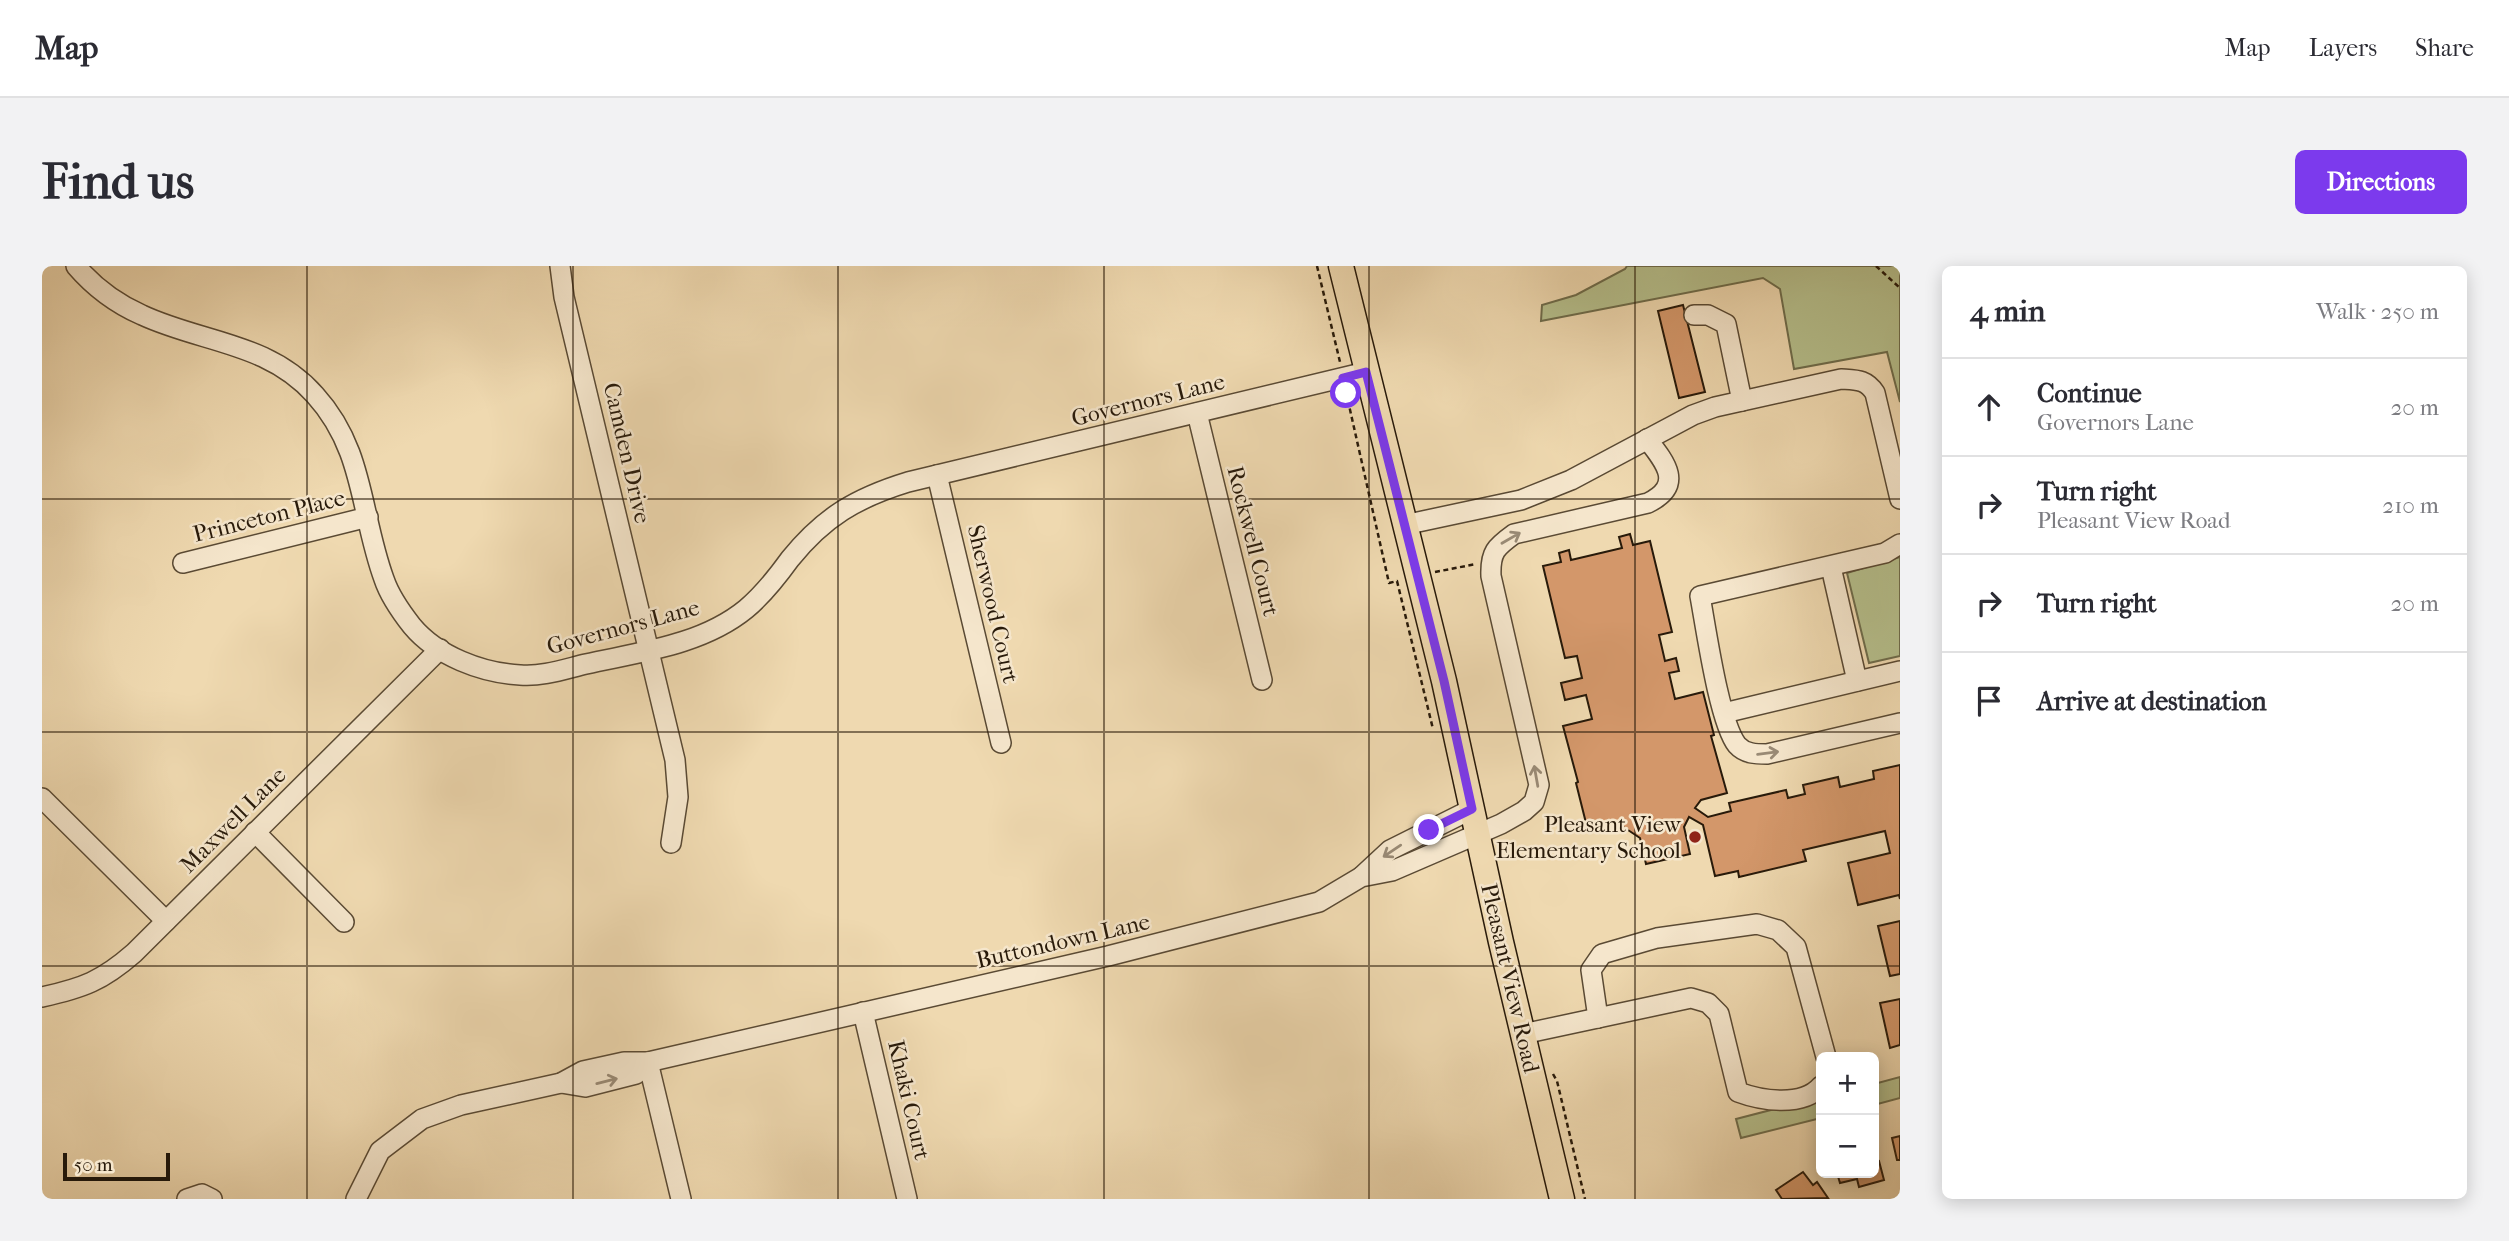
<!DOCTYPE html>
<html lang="en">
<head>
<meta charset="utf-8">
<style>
	:root { --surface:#fff; --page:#f2f2f3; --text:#2b2b33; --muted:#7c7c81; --line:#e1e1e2; --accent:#7c3aed }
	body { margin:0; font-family:"IM FELL French Canon",serif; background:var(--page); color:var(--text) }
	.controls { position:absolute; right:21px; bottom:21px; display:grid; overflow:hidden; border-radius:10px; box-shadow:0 4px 18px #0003 }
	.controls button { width:63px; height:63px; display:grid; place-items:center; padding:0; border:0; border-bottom:2px solid var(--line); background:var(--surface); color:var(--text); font:35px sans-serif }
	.scale { position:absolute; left:21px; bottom:18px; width:107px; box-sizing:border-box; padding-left:7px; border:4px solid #281a0a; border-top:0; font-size:19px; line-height:24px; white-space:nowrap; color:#281a0a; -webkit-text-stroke:5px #f5e6cc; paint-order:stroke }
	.stop { position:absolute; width:21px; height:21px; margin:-16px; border:5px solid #7c3aed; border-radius:50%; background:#fff }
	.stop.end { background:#7c3aed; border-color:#fff; box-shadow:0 2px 7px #0008 }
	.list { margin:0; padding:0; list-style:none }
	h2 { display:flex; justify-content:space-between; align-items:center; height:91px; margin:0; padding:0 28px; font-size:30px }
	h2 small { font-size:23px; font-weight:400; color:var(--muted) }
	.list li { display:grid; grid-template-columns:46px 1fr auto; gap:21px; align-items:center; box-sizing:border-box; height:98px; padding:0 28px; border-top:2px solid var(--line) }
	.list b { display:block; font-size:26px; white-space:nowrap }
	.list p { margin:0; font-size:23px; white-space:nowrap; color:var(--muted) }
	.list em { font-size:23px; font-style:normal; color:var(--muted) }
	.icon { flex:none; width:38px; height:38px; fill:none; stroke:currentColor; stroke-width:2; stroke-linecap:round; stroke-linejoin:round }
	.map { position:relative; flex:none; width:1858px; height:933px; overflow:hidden; border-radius:10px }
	header { display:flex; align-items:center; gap:42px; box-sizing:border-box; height:98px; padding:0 35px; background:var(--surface); border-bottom:2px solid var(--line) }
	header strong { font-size:33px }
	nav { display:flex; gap:38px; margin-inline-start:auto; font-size:24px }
	.intro { display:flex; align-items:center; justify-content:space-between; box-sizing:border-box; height:168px; padding:0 42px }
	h1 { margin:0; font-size:49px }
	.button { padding:18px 32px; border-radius:10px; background:var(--accent); color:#fff; font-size:24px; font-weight:700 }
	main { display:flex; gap:42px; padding:0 42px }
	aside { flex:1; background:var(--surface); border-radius:10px; box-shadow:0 4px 18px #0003 }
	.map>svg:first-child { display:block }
	.green { fill:#b6c08d; stroke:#6f6d4c; stroke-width:2 }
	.building { fill:#d3976a; stroke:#281a0a; stroke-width:2 }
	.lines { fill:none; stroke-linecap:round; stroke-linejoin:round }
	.minor-casing { stroke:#5a4a34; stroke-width:22 }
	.major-casing { stroke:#281a0a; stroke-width:27 }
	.path { stroke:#281a0a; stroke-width:2.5; stroke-dasharray:5 3.5; stroke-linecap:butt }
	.minor { stroke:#f5e6cc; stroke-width:19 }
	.major { stroke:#efd9b0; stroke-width:24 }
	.oneway { stroke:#998a75 }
	.route { stroke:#7c3aed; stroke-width:9 }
	.grid { fill:none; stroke:#281a0a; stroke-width:2; stroke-opacity:0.55 }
	.poi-dot { fill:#8f2418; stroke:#f5e6cc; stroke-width:2.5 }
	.labels { text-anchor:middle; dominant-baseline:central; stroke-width:5; stroke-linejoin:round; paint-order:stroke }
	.street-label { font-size:23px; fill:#281a0a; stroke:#f5e6cc }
	.poi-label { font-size:23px; fill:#281a0a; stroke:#f5e6cc; text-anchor:end }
</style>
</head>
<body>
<header>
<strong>Map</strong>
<nav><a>Map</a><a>Layers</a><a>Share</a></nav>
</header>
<div class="intro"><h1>Find us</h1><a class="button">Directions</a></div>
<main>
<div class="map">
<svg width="1858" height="933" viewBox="0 0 1858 933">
	<rect width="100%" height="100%" fill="#efd9b0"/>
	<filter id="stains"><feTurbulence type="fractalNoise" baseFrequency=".00286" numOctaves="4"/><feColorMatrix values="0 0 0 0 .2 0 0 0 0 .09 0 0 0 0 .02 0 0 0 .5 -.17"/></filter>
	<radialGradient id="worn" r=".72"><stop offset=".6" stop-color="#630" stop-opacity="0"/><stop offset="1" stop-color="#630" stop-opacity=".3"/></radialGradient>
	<g class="green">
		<path d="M 1585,0 L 1858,0 L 1858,136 L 1845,86 L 1752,103 L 1738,23 L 1721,12 L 1499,55 L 1500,39 L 1534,29 L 1583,3 Z"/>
		<path d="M 1858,291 L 1858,390 L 1827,397 L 1805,307 Z"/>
		<path d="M 1858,811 L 1858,832 L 1832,839 L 1832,818 Z"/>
		<path d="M 1779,831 L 1779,852 L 1699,872 L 1694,853 Z"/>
	</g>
	<g class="building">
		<path d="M 1641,39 L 1663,126 L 1637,132 L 1616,45 Z"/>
		<path d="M 1588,268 L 1591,279 L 1608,275 L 1630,366 L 1617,369 L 1623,395 L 1634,392 L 1637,405 L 1627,407 L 1633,433 L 1661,426 L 1672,469 L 1669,470 L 1685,527 L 1659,534 L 1653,542 L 1666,551 L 1689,545 L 1687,537 L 1744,524 L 1746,532 L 1763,528 L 1761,519 L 1796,511 L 1798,521 L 1832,513 L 1831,505 L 1858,499 L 1858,633 L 1857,629 L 1816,639 L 1806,597 L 1848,587 L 1843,565 L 1761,584 L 1764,595 L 1697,611 L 1696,605 L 1673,610 L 1661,559 L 1647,551 L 1642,561 L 1648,588 L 1604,598 L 1598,572 L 1571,554 L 1545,561 L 1534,517 L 1536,516 L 1521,460 L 1550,453 L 1544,429 L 1523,434 L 1519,417 L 1540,412 L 1535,390 L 1523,392 L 1501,300 L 1519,296 L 1517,287 L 1527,284 L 1529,294 L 1580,282 L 1577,271 Z"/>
		<path d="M 1858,655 L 1858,708 L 1848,710 L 1836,660 Z"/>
		<path d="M 1858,733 L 1858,779 L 1848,782 L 1838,737 Z"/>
		<path d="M 1858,870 L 1858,894 L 1855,894 L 1850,872 Z"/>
		<path d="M 1837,895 L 1842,914 L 1817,921 L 1815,913 L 1798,917 L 1795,907 L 1832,907 L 1832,897 Z"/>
		<path d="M 1761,906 L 1771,919 L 1775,916 L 1786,932 L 1740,933 L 1734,924 Z"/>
	</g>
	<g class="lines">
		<g class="minor-casing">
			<g id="minor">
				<path d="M 34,0 C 52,21 75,38 100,49 C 160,77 226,76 273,129 C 323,184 318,248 342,313 C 348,331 359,346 370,360 C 395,390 440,407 478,409 C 500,411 523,403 544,398 C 598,386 660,379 704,343 C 722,328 735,311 748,293 C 782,251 814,232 866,216 L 1324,106"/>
				<path d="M 518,0 L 522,31 L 633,494 L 636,531 L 629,577"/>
				<path d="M 1652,49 L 1666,49 L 1684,58 L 1700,135"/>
				<path d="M 1155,147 L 1220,414"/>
				<path d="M 895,209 L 959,477"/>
				<path d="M 1362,259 L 1479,234 L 1529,214 L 1651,149 L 1673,141 L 1799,113 C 1814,114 1824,113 1833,127 L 1858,233"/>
				<path d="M 1858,278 L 1843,287 L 1658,330 C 1664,362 1677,456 1695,479 C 1703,488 1714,488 1725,488 L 1858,457"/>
				<path d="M 141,297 L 326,251"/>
				<path d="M 1789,301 L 1815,415"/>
				<path d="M 1682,447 L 1858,405"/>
				<path d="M 0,532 L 124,655"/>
				<path d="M 213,566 L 302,656"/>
				<path d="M 1320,610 L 1348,584 L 1430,543"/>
				<path d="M 0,731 C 41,722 60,715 92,687 L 398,383"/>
				<path d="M 821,746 L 865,933"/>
				<path d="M 1556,752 L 1549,704 L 1560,688 L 1615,672 L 1715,658 L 1736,664 L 1754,681 L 1784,791"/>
				<path d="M 1481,768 L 1649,732 L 1666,737 L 1677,748 L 1696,826 C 1720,835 1761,841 1779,820"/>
				<path d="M 606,796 L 639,933"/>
				<path d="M 519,817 L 543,821 L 594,808 L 606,796"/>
				<path d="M 145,933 L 160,928 L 170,933"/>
				<path d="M 314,933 L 338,885 L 380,853 L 419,839 L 519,817 L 541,805 L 582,796 L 606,796 L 1066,690 L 1277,636 L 1319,611 L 1350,605 L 1459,558 L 1482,545 L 1492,536 L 1497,519 L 1449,310 C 1448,286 1454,281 1472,268 L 1606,237 C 1642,219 1624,197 1605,173"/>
			</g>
		</g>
		<g class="major-casing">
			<path id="major" d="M 1299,0 L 1402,415 L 1459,676 L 1520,933"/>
		</g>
		<g class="path">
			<path d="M 1275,0 L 1298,96"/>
			<path d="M 1834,0 L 1858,22"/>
			<path d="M 1304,126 L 1347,317 L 1355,315 L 1391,463"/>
			<path d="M 1393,306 L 1434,298"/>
			<path d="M 1511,808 L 1515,815 L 1543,933"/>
		</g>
		<use href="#minor" class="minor"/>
		<use href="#major" class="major"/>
	</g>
	<defs><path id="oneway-shaft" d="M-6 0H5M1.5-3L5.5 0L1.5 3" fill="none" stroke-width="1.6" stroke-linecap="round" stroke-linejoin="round" transform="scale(1.75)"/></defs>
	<g class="oneway">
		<use href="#oneway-shaft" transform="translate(1469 272) rotate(-30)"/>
		<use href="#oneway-shaft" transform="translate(1726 487) rotate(-7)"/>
		<use href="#oneway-shaft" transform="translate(1494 510) rotate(-100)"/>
		<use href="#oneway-shaft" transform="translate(1350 585) rotate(146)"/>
		<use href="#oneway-shaft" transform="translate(565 815) rotate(-14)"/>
	</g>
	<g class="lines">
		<path class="route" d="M 1304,127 L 1301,112 L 1324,106 L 1402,415 L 1430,543 L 1387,564"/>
	</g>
	<path class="grid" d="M 265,0 L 265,933M 531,0 L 531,933M 796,0 L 796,933M 1062,0 L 1062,933M 1327,0 L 1327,933M 1593,0 L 1593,933M 0,233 L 1858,233M 0,466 L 1858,466M 0,700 L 1858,700"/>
	<circle class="poi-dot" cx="1653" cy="571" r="7"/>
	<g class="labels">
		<g class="street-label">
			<text transform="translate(1106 134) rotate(-14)">Governors Lane</text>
			<text transform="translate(585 187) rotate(77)">Camden Drive</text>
			<text transform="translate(227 250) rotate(-14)">Princeton Place</text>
			<text transform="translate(1211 275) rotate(76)">Rockwell Court</text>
			<text transform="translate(951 338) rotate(77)">Sherwood Court</text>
			<text transform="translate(581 361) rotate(-15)">Governors Lane</text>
			<text transform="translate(191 554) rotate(-45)">Maxwell Lane</text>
			<text transform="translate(1021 675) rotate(-13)">Buttondown Lane</text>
			<text transform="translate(1468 712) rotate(77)">Pleasant View Road</text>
			<text transform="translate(867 834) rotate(77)">Khaki Court</text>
		</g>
		<g class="poi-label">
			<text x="1639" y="558">Pleasant View<tspan x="1639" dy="26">Elementary School</tspan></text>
		</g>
	</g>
	<rect width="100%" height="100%" filter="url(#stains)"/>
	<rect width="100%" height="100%" fill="url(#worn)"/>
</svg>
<div class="controls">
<button>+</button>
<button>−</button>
</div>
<div class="scale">50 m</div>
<div class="stop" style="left:1304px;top:127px"></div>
<div class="stop end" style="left:1387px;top:564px"></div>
</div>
<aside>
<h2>4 min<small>Walk · 250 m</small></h2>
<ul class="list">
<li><svg class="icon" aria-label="ahead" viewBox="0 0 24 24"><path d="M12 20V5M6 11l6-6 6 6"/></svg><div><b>Continue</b><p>Governors Lane</p></div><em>20 m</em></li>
<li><svg class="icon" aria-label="right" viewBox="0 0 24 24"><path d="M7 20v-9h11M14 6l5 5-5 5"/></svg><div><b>Turn right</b><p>Pleasant View Road</p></div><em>210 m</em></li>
<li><svg class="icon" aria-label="right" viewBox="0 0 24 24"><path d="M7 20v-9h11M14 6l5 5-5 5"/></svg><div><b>Turn right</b></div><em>20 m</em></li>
<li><svg class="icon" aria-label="arrive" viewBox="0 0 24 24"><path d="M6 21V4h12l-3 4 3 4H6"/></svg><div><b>Arrive at destination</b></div></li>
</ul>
</aside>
</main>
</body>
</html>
